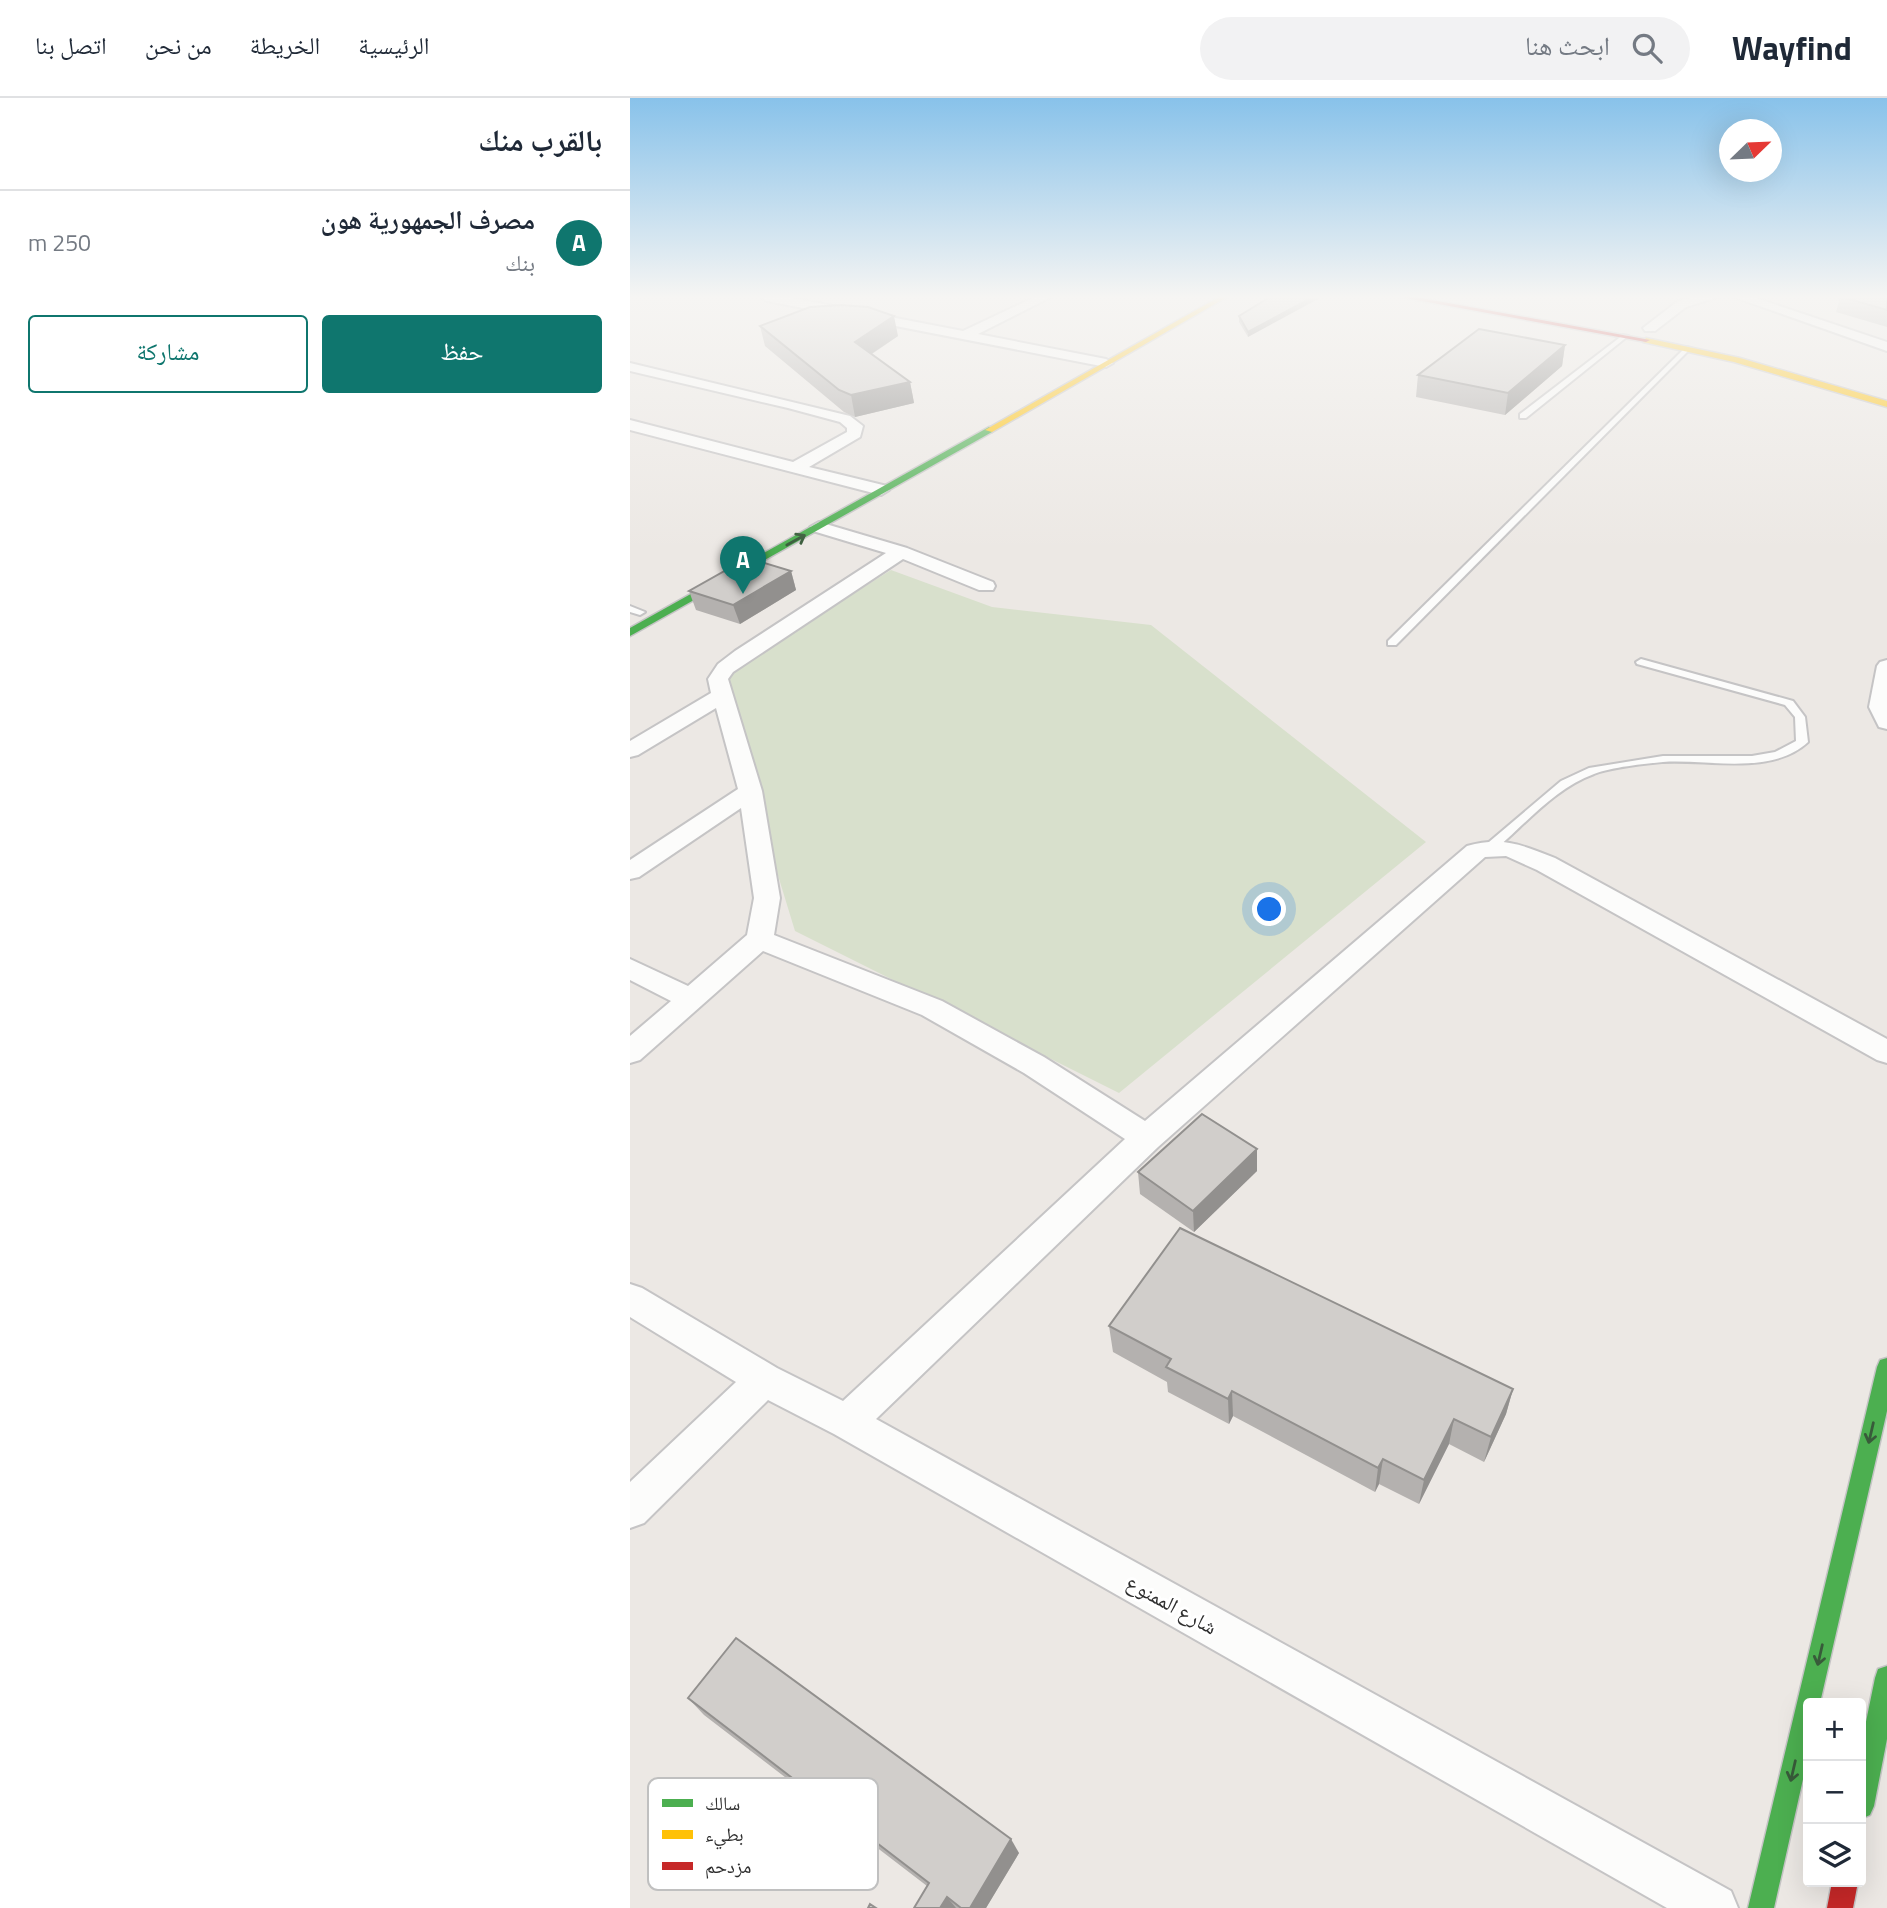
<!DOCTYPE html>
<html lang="ar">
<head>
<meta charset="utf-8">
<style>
	:root { --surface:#fff; --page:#f2f2f3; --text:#1f2937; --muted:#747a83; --line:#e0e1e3; --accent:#0f766e }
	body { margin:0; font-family:"Titillium Web","Noto Naskh Arabic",sans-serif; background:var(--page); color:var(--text); direction:rtl }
	.controls { position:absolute; right:21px; bottom:21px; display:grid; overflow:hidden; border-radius:7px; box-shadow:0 7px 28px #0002 }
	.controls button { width:63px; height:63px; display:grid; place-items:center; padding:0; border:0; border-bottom:2px solid var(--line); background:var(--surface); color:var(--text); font:35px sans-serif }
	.compass { position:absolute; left:1089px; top:21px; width:63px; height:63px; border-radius:50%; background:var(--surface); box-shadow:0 7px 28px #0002; rotate:67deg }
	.you { position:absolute; left:640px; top:812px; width:24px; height:24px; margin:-18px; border:5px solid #fff; border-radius:50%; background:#1a73e8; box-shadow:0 0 0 10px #1a73e833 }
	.badge { display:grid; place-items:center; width:46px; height:46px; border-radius:50%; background:var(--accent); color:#fff; font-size:23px; font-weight:700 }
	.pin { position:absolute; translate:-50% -58px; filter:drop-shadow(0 2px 4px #0008) }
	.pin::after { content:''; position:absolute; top:37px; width:24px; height:21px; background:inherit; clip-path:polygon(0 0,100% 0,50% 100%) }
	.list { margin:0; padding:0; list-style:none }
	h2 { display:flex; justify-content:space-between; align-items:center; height:91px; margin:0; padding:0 28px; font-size:30px }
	h2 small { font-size:23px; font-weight:400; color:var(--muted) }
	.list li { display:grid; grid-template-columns:46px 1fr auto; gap:21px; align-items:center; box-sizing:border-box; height:105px; padding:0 28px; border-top:2px solid var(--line) }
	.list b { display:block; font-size:26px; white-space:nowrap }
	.list p { margin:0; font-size:23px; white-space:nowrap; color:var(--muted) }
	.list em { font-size:23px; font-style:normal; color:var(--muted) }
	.actions { display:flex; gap:14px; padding:21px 28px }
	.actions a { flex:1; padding:16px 0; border:2px solid var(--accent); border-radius:7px; text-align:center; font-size:24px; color:var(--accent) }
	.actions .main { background:var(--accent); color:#fff }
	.icon { flex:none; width:38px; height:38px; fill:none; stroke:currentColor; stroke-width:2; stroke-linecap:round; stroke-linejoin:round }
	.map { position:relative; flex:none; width:1257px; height:1810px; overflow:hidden; direction:ltr }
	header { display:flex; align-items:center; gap:42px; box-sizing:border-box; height:98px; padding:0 35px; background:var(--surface); border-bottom:2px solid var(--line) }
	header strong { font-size:33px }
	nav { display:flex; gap:38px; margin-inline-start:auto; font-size:24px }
	.search { width:490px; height:63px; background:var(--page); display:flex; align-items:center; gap:18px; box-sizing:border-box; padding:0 24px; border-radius:38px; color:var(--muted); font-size:26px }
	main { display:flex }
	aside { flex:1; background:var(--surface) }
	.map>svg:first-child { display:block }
	.cemetery { fill:#d8e0cc }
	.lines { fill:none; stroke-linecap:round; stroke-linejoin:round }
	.lane-casing { stroke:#c5c4c5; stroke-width:4 }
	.street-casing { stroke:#c5c4c5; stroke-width:4 }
	.fast-casing { stroke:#c5c4c5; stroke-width:3 }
	.slow-casing { stroke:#c5c4c5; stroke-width:3 }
	.jam-casing { stroke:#c5c4c5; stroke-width:3 }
	.lane { fill:#fcfcfb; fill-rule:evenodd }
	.street { fill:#fcfcfb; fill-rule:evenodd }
	.fast { fill:#4caf50; fill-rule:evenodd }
	.slow { fill:#ffc107; fill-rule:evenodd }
	.jam { fill:#c62828; fill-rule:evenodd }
	.wall { fill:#b4b1af }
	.shaded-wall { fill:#92908e }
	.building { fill:#d1cecb; stroke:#92908e; stroke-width:2 }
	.oneway { stroke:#385b3a }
	.labels { text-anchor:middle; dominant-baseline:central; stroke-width:6; stroke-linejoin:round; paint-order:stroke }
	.near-street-label { font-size:21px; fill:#2e2e2e; stroke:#fff }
	.key { fill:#fff; stroke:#c0c0c0; stroke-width:2 }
	.key-label { font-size:19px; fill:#2e2e2e }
</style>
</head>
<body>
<header>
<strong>Wayfind</strong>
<div class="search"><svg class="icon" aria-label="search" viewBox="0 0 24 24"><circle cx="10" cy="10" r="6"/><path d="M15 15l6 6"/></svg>ابحث هنا</div>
<nav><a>الرئيسية</a><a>الخريطة</a><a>من نحن</a><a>اتصل بنا</a></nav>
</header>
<main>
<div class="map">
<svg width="1257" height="1810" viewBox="0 0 1257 1810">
	<rect width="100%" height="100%" fill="#ece8e4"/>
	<path class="cemetery" d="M 261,472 L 362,509 L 521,527 L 796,744 L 489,995 L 165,833 L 88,581 Z"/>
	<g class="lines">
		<g class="lane-casing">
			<g id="lane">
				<path d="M 993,237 L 998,238 L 896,320 L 890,320 L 890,316 Z"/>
				<path d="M 1056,249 L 1061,250 L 766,547 L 758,547 L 758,543 Z"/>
				<path d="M 0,508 L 15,514 L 10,517 L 0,514 Z"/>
				<path d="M 1011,561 L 1163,603 L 1175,619 L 1178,644 C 1141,678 1078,661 1033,664 C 1013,666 982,669 964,676 C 927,689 897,724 867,750 L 859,750 L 857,747 L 859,744 L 931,683 L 959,670 L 1033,658 L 1122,658 L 1145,654 L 1166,643 L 1165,619 L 1155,607 L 1007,566 L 1006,564 Z"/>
			</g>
		</g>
		<g class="street-casing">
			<g id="street">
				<path d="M 131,199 L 157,199 L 333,233 L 405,199 L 421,199 L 348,236 L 476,261 L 483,265 L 476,269 L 137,203 Z"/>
				<path d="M 1065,199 L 1088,199 L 1056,209 L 1025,233 L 1015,233 L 1013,230 L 1048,203 Z"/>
				<path d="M 1104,199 L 1123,199 L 1257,244 L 1257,253 Z"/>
				<path d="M 0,265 L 220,318 L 233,328 L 230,339 L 179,369 L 257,388 L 259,392 L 251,397 L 0,332 L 0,322 L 163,364 L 217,334 L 217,330 L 210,324 L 158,310 L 0,273 Z"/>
				<path d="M 189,424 L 277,450 L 363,484 L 365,488 L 363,492 L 349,492 L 273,461 L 103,574 L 98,581 L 132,693 L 150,800 L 144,837 L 312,903 L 414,959 L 515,1023 L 837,748 C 873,738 892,747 925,760 L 1257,941 L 1257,965 L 1247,962 L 907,772 L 876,758 L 855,759 L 528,1049 L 246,1321 L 1101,1793 L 1108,1810 L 1037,1810 L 204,1336 L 138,1302 L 14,1425 L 0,1430 L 0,1384 L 106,1284 L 0,1219 L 0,1186 L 12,1190 L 147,1270 L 213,1303 L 495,1041 L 394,975 L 292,917 L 133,853 L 10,962 L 0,965 L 0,938 L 41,903 L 0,882 L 0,861 L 58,888 L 117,837 L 124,800 L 111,710 L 9,779 L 0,781 L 0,762 L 108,691 L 86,610 L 8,657 L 0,659 L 0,643 L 81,595 L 78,581 L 88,566 L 105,553 L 256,455 L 183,433 L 180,429 Z"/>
				<path d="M 1257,562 L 1257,631 L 1249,629 L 1239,609 L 1247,568 L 1250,564 Z"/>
			</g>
		</g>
		<g class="fast-casing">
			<g id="fast">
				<path d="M 359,329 L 363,332 L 362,334 L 0,538 L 0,530 Z"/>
				<path d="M 1257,1260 L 1257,1313 L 1190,1605 L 1178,1605 L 1178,1659 L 1144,1810 L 1118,1810 L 1247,1269 L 1250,1262 Z"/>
				<path d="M 1257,1568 L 1257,1641 L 1244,1708 L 1240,1717 L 1231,1721 L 1231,1648 L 1245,1580 L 1248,1571 Z"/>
			</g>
		</g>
		<g class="slow-casing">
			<g id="slow">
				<path d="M 589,199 L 597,199 L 362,334 L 355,332 Z"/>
				<path d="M 1016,240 L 1110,260 L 1257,303 L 1257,309 L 1104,264 L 1013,244 Z"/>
			</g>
		</g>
		<g class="jam-casing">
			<g id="jam">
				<path d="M 770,199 L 786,199 L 1020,242 L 1016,244 Z"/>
				<path d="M 1202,1784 L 1228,1784 L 1223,1810 L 1197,1810 Z"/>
			</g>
		</g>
		<use href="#lane" class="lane"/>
		<use href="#street" class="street"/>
		<use href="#fast" class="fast"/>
		<use href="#slow" class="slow"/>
		<use href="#jam" class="jam"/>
	</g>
	<g class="wall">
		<path d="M 640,199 L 618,239 L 609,224 L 609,218 Z"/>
		<path d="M 1210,199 L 1257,199 L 1257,229 L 1206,214 Z"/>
		<path d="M 130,228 L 268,238 L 242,256 L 280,284 L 284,305 L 225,319 L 214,314 L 135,248 Z"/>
		<path d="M 935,247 L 932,268 L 875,317 L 786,299 L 788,277 Z"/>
		<path d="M 161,473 L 166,492 L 110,526 L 66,512 L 59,493 Z"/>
		<path d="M 627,1051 L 627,1073 L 564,1134 L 510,1096 L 508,1074 Z"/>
		<path d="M 479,1228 L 883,1291 L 876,1316 L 854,1364 L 819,1346 L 789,1406 L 749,1386 L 745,1394 L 603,1318 L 599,1326 L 538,1294 L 537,1284 L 483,1254 Z"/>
		<path d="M 58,1600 L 389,1755 L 356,1810 L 284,1810 L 297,1788 L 74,1617 Z"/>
	</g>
	<g class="shaded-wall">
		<path d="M 683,199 L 692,199 L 618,239 L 618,234 Z"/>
		<path d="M 264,218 L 268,238 L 229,264 L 225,244 Z"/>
		<path d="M 935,247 L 932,268 L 875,317 L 878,295 Z"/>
		<path d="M 280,284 L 284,305 L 225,319 L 221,297 Z"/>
		<path d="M 161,473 L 166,492 L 110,526 L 103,507 Z"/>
		<path d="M 627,1051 L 627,1073 L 564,1134 L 563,1113 Z"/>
		<path d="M 883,1291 L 876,1316 L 854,1364 L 861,1339 Z"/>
		<path d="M 602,1293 L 603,1318 L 599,1326 L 598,1301 Z"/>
		<path d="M 824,1321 L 819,1346 L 789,1406 L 794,1382 Z"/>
		<path d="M 753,1361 L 749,1386 L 745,1394 L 748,1370 Z"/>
		<path d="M 381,1741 L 389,1755 L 356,1810 L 340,1810 Z"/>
		<path d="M 317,1799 L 326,1810 L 310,1810 Z"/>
	</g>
	<g class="building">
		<path d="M 640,199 L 683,199 L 618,234 L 609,218 Z"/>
		<path d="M 1212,199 L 1257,199 L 1257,212 Z"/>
		<path d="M 211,207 L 238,209 L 264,218 L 225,244 L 280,284 L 221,297 L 209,292 L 130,228 L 180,209 Z"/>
		<path d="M 849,231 L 935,247 L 878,295 L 788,277 Z"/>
		<path d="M 131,464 L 161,473 L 103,507 L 59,493 L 107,466 Z"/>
		<path d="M 572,1016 L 627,1051 L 563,1113 L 508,1074 Z"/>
		<path d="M 550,1130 L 883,1291 L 861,1339 L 824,1321 L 794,1382 L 753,1361 L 748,1370 L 602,1293 L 598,1301 L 536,1269 L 541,1261 L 479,1228 Z"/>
		<path d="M 106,1540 L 381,1741 L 340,1810 L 331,1810 L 317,1799 L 310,1810 L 284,1810 L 299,1785 L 58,1600 Z"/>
		<path d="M 240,1806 L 246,1810 L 238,1810 Z"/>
	</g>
	<defs><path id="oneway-shaft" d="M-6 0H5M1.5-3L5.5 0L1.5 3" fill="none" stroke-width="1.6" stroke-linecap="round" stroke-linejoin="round" transform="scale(1.75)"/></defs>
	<g class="oneway">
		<use href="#oneway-shaft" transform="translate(166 442) rotate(-29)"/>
		<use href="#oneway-shaft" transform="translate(1241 1335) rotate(103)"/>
		<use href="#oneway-shaft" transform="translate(1190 1557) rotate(103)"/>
		<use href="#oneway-shaft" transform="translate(1163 1673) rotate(103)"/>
	</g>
	<linearGradient id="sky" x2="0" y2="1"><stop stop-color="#88c2ea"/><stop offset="0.44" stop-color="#f6f5f3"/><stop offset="1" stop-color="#f6f5f3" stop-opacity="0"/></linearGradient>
	<rect width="1257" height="452" fill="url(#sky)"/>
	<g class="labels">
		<g class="near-street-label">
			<text transform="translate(542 1506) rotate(29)">شارع الممنوع</text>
		</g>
	</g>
	<rect x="18" y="1680" width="230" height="112" rx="10" class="key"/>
	<rect x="32" y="1701" width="31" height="8" fill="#4caf50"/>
	<rect x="32" y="1732" width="31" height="9" fill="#ffc107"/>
	<rect x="32" y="1764" width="31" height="8" fill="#c62828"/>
	<g class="key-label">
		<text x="75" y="1712">سالك</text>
		<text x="75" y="1743">بطيء</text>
		<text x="75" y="1775">مزدحم</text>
	</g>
</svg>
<div class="controls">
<button>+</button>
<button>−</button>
<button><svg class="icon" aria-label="layers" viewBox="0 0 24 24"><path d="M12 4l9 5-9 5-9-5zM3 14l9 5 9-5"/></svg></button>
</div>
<svg class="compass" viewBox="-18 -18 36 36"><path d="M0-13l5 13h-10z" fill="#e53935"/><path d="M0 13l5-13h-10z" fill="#747a83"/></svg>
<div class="you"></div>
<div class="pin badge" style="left:113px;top:496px">A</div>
</div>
<aside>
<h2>بالقرب منك<small></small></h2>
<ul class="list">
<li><span class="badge">A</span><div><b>مصرف الجمهورية هون</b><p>بنك</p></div><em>250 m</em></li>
</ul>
<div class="actions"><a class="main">حفظ</a><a>مشاركة</a></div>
</aside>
</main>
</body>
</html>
